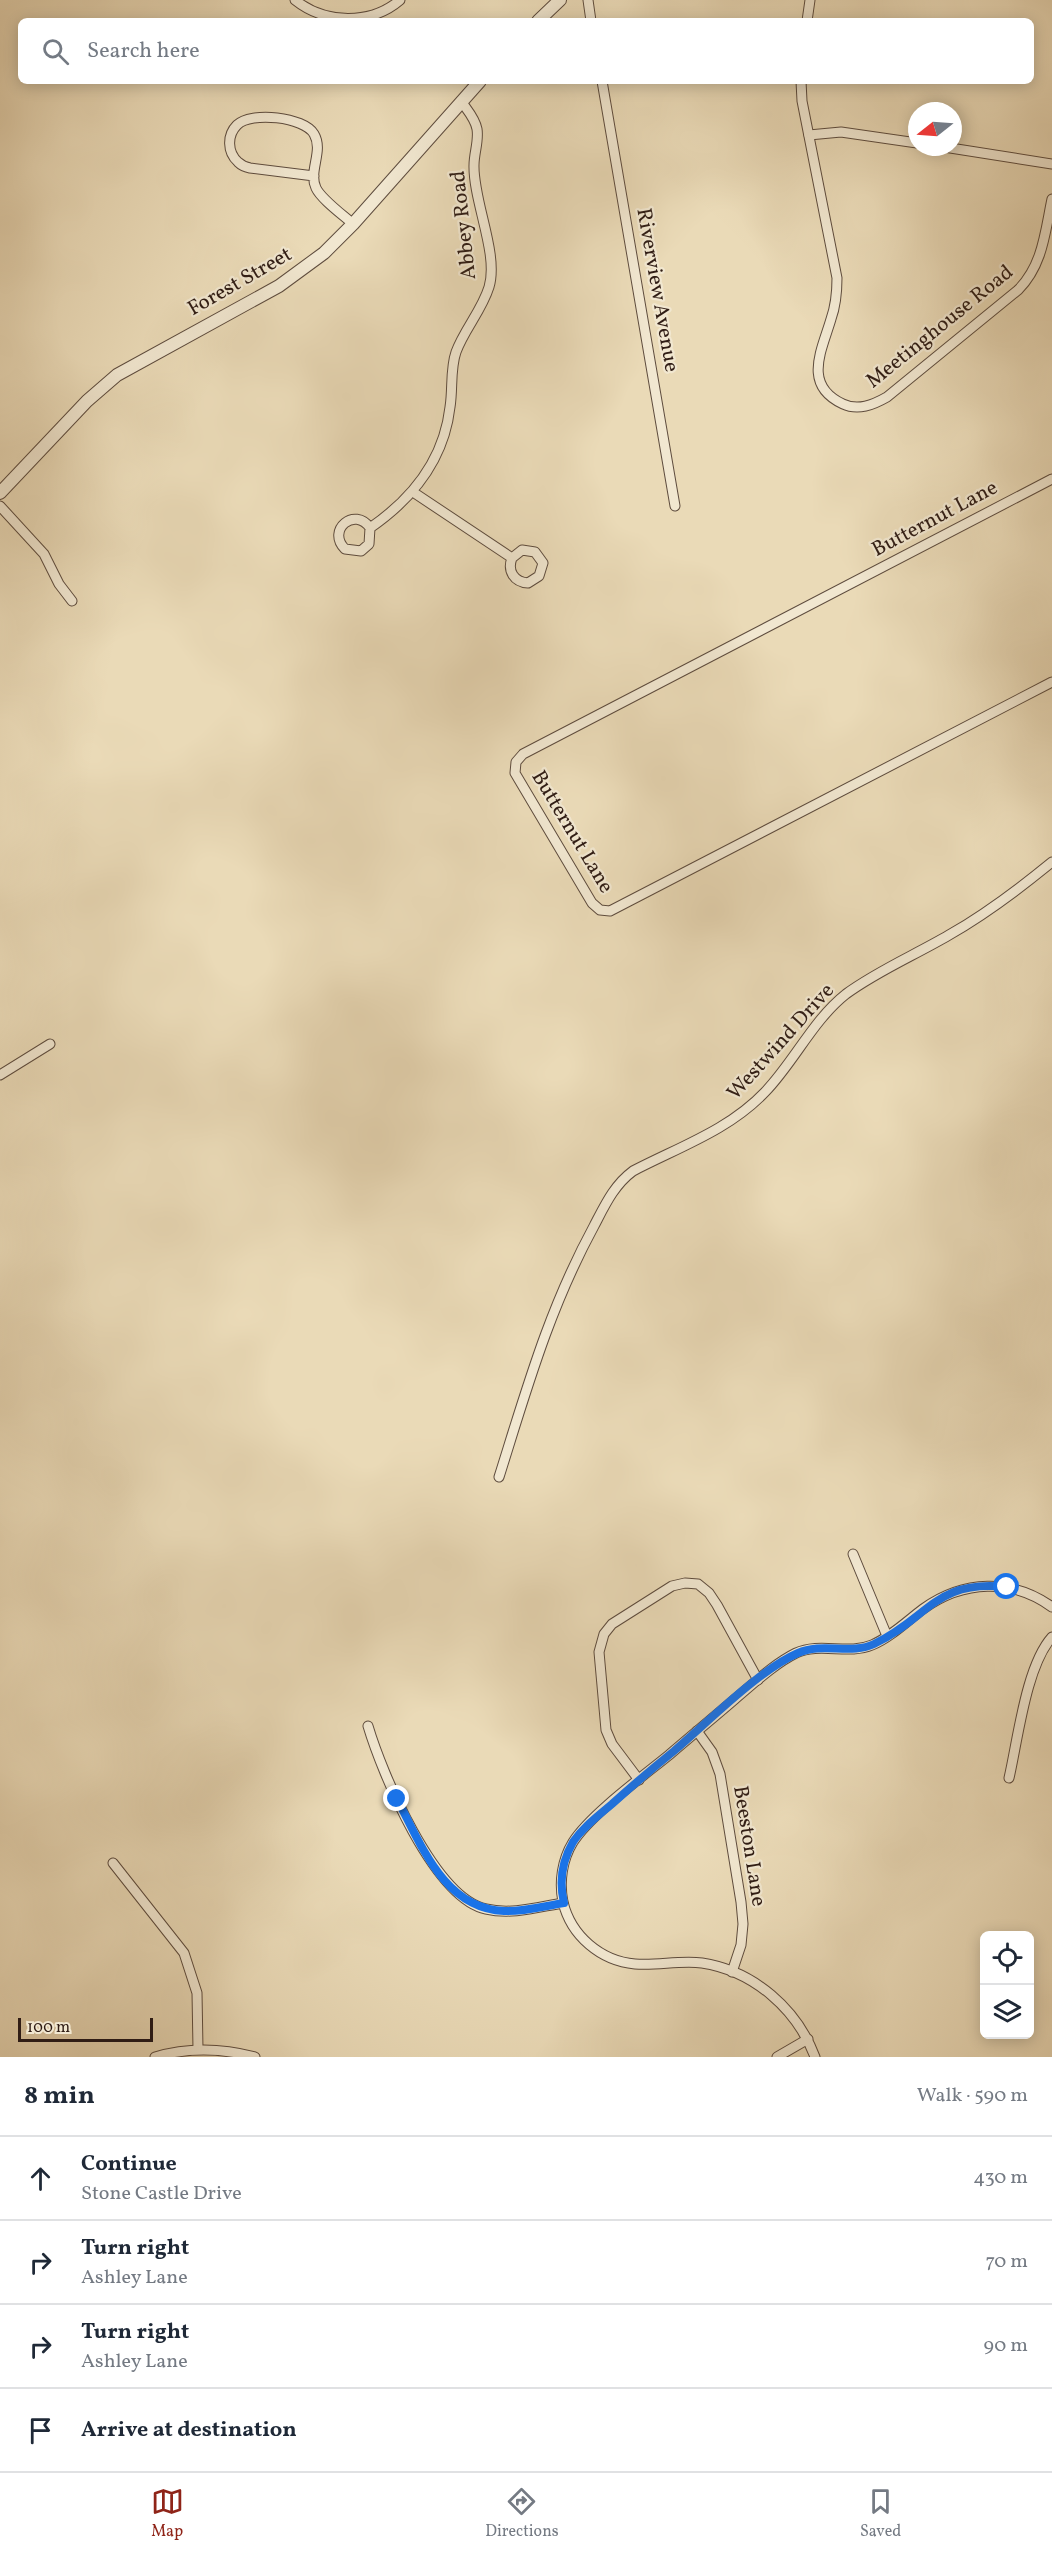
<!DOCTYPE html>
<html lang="en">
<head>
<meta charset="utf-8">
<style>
	:root { --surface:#fff; --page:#f2f2f3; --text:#1f2937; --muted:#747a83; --line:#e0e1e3; --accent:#8f2418 }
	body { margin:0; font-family:Vollkorn,serif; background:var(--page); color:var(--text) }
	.controls { position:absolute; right:18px; bottom:18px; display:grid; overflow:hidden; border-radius:9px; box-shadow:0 3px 15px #0003 }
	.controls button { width:54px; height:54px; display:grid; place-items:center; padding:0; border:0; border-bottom:2px solid var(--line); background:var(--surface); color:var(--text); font:30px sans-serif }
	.compass { position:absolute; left:908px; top:102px; width:54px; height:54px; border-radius:50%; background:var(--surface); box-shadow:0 3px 15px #0003; rotate:253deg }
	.scale { position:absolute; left:18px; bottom:15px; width:135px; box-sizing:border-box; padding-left:6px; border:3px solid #301d15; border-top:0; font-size:16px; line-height:21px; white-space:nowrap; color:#301d15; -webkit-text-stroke:4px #f1e7d0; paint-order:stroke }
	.stop { position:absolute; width:18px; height:18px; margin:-14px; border:4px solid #1a73e8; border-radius:50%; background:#fff }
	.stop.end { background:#1a73e8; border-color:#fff; box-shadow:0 2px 6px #0008 }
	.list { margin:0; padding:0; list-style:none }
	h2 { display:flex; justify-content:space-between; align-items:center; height:78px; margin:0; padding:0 24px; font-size:26px }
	h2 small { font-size:20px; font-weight:400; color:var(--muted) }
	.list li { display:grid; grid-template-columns:39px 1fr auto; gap:18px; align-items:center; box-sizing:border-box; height:84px; padding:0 24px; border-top:2px solid var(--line) }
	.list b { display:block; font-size:22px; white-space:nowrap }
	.list p { margin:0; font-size:20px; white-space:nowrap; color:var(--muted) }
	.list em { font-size:20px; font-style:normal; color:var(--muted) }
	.icon { flex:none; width:33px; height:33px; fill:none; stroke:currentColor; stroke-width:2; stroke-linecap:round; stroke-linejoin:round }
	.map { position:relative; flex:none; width:1052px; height:2057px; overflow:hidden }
	.search { position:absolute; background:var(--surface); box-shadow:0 3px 15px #0003; left:18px; right:18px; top:18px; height:66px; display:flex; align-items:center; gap:15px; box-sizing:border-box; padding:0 21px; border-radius:9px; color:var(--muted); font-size:22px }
	.sheet { height:414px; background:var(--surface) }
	nav { display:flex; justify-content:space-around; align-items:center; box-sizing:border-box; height:84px; border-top:2px solid var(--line); background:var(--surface); font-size:16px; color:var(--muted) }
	nav a { display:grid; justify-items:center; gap:3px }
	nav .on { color:var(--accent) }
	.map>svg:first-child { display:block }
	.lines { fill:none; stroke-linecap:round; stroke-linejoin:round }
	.minor-casing { stroke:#5e4c3e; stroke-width:11 }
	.tertiary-casing { stroke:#5e4c3e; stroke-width:14 }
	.minor { stroke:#f1e7d0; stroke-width:9 }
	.tertiary { stroke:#f1e7d0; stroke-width:12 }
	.route { stroke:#1a73e8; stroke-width:8 }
	.labels { text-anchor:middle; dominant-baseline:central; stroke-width:4.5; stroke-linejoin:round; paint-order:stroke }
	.street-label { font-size:21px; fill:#301d15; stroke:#f1e7d0 }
</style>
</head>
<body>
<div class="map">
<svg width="1052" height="2057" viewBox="0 0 1052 2057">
	<rect width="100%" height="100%" fill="#eadab7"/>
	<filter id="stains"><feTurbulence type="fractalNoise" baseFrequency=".00333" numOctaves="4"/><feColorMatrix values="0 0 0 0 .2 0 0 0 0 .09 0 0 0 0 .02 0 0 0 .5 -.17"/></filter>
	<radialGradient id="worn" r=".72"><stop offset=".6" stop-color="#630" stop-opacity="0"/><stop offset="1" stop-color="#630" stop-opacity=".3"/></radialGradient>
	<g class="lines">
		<g class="minor-casing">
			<g id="minor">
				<path d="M 295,0 C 325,24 371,25 400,0"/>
				<path d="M 588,0 L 591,21"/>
				<path d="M 807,21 L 810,0"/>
				<path d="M 602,81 L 675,506"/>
				<path d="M 801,81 L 802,101 L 837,278 C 837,292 836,305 831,319 C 822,350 802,385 843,404 C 858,411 873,405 887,397 L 1018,290 C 1043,265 1045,232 1052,199"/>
				<path d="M 809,135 L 841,132 L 917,143"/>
				<path d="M 944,147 L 1052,164"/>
				<path d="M 314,176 L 250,168 C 245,167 241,165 238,162 C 227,152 227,135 237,125 C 251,111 304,117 314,134 C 324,151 308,171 316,188 C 321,199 343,215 353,224"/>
				<path d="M 1052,479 L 523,754 L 516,762 L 515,773 L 592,903 L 600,910 L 610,911 L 1052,682"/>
				<path d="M 413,492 L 512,558 C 507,571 514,582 528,583 L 539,576 L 543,563 L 535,552 L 522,550 L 512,558"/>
				<path d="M 0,506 L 44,554 L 59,584 L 72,601"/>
				<path d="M 370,528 L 369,544 L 361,551 L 345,549 C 326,530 355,506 370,528 C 412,499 444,460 450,407 C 453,389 450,369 456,352 C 464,330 482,310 489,287 C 499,254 473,201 474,165 C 474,153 479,141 477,129 C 475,118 467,110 461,101"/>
				<path d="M 0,1075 L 50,1044"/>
				<path d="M 499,1477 C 527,1388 549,1309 594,1226 C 605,1205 614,1185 633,1171 C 679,1147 729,1130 765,1092 C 794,1062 813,1020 846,994 C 877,971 915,955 949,935 C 986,914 1019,889 1052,862"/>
				<path d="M 853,1554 L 887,1636"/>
				<path d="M 368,1726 C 382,1773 434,1898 486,1909 C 512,1915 538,1907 563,1903"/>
				<path d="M 697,1731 L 712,1752 L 720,1774 L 741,1902 L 743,1924 L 741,1945 L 732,1972"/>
				<path d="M 1009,1778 C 1018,1739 1026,1666 1052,1637"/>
				<path d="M 639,1780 L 612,1744 L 606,1730 L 599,1652 L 604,1634 L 612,1624 L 672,1586 L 685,1583 L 698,1584 L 709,1593 L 717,1605 L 758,1680"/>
				<path d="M 113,1863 L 184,1953 L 197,1993 L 198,2049"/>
				<path d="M 155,2057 C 189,2047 221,2048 255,2057"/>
				<path d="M 777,2057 L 808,2039"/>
				<path d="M 815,2057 C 797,2009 754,1971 702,1963 C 680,1960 657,1966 635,1964 C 601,1961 571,1936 563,1902 C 559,1882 562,1860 573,1842 C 590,1815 642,1777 669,1755 C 691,1736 713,1718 735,1699 C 754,1683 774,1664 796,1653 C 820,1642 848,1655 872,1645 C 891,1637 907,1621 923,1609 C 963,1580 1012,1578 1052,1607"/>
			</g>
		</g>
		<g class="tertiary-casing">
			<g id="tertiary">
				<path d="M 538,21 L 560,0"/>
				<path d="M 0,493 L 87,401 L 117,375 L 279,286 L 324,253 L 353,224 L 480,81"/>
			</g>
		</g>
		<use href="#minor" class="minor"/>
		<use href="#tertiary" class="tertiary"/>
	</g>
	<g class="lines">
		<path class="route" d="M 397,1799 C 421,1844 444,1909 504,1911 C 523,1912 544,1906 564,1903 C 559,1882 562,1861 573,1842 C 583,1827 598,1816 612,1804 C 632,1786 653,1768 674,1751 C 708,1722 759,1670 798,1653 C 822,1642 851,1655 874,1644 C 929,1618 935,1579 1007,1587"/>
	</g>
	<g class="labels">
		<g class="street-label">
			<text transform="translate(464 225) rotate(-96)">Abbey Road</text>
			<text transform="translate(240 282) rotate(-30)">Forest Street</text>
			<text transform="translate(657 290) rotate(80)">Riverview Avenue</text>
			<text transform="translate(940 327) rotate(-39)">Meetinghouse Road</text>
			<text transform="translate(935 519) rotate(-28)">Butternut Lane</text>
			<text transform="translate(572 832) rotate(59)">Butternut Lane</text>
			<text transform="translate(781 1042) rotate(-48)">Westwind Drive</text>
			<text transform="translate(749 1846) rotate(81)">Beeston Lane</text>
		</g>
	</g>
	<rect width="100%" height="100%" filter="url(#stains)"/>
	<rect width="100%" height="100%" fill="url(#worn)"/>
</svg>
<div class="controls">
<button><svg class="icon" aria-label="locate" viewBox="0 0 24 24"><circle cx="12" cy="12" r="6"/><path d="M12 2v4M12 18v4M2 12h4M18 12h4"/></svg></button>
<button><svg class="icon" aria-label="layers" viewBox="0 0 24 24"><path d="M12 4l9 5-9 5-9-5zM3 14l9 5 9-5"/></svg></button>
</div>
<svg class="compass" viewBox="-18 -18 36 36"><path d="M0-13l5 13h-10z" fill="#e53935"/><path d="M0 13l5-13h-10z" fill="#747a83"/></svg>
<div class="scale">100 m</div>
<div class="stop" style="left:1007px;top:1587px"></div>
<div class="stop end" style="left:397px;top:1799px"></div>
<div class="search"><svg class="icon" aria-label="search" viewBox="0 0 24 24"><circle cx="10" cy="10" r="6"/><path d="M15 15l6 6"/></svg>Search here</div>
</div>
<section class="sheet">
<h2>8 min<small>Walk · 590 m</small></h2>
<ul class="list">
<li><svg class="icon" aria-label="ahead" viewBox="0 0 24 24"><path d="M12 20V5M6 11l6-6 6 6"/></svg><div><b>Continue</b><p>Stone Castle Drive</p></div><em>430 m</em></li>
<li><svg class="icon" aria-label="right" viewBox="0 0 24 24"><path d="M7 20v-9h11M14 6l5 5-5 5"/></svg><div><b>Turn right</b><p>Ashley Lane</p></div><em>70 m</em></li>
<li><svg class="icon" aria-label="right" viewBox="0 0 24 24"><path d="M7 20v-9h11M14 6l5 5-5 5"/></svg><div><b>Turn right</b><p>Ashley Lane</p></div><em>90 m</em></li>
<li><svg class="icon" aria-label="arrive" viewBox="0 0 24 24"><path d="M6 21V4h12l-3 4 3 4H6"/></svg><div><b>Arrive at destination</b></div></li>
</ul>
</section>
<nav>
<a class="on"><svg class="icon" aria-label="map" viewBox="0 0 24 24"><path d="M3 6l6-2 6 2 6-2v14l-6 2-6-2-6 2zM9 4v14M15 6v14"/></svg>Map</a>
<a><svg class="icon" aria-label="directions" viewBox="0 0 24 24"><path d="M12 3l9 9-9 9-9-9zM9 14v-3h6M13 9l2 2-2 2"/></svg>Directions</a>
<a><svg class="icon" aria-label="saved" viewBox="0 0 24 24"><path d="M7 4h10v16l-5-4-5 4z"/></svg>Saved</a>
</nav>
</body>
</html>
